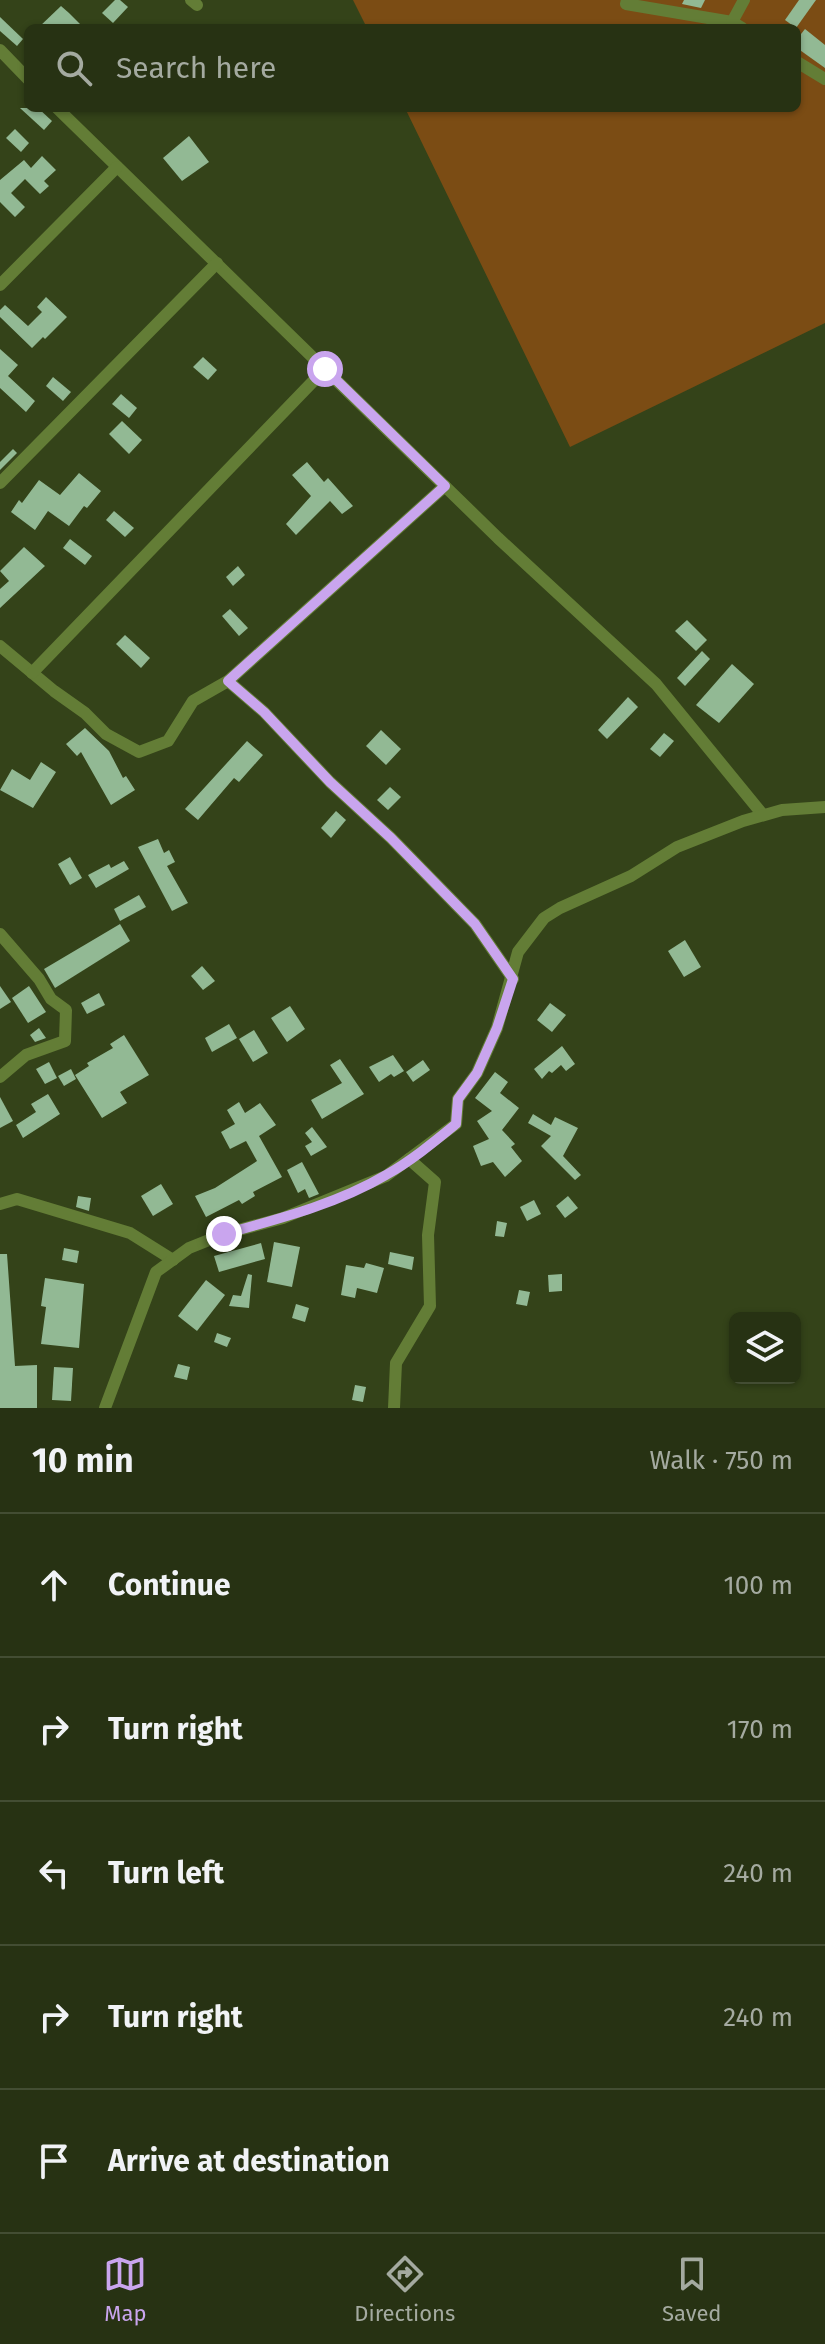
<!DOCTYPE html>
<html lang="en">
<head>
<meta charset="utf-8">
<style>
	:root { --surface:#273213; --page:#333e21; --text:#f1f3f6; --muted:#a4aaa0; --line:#434d33; --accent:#c9a5ee }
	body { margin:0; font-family:"Fira Sans",sans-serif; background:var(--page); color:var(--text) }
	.controls { position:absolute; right:24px; bottom:24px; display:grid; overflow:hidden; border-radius:12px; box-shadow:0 2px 6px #0004 }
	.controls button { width:72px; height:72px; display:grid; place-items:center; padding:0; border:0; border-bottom:2px solid var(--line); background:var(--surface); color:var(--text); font:40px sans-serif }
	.stop { position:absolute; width:24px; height:24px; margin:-18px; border:6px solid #c9a5ee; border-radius:50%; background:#fff }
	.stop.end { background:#c9a5ee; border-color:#fff; box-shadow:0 2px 8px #0008 }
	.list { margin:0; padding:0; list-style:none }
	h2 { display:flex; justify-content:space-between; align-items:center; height:104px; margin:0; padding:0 32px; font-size:34px }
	h2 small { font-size:26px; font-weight:400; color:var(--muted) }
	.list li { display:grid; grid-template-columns:52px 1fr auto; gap:24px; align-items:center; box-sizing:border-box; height:144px; padding:0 32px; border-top:2px solid var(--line) }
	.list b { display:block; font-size:30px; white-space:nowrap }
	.list em { font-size:26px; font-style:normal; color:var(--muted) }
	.icon { flex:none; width:44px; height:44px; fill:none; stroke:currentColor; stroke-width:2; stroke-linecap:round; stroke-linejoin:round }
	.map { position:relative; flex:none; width:825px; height:1408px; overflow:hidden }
	.search { position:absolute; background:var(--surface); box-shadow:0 2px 6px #0004; left:24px; right:24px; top:24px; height:88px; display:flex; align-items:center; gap:20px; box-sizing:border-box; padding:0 28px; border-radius:12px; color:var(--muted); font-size:30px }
	.sheet { height:824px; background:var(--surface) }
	nav { display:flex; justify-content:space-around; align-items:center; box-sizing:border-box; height:112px; border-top:2px solid var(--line); background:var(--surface); font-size:22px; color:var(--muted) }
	nav a { display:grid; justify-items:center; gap:4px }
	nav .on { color:var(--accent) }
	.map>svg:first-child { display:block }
	.green { fill:#7b4c14 }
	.building { fill:#92b994 }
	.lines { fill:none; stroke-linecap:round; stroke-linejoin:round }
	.street { stroke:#637d36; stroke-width:12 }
	.route { stroke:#c9a5ee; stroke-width:10 }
</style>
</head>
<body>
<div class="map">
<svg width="825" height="1408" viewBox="0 0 825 1408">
	<rect width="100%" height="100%" fill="#344319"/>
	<path class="green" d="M 353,0 L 825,0 L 825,323 L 570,447 L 405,108 L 797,108 L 797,28 L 367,28 Z"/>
	<g class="building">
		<path d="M 115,0 L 120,0 L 128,7 L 113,23 L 102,13 Z"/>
		<path d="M 684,0 L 705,0 L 701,8 L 682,4 Z"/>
		<path d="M 799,0 L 816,0 L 796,28 L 785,20 Z"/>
		<path d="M 61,6 L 69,13 L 84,28 L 38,28 Z"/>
		<path d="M 0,17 L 23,39 L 17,46 L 0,31 Z"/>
		<path d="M 805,29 L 825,45 L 825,68 L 797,48 L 797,39 Z"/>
		<path d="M 20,108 L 38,108 L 52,121 L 44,130 Z"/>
		<path d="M 15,129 L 29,143 L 21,152 L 6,138 Z"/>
		<path d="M 189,136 L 209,162 L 182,181 L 163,158 Z"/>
		<path d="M 42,156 L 56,170 L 44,181 L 49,186 L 40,194 L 25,179 L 11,193 L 25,207 L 15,217 L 0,202 L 0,180 L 24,160 L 31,168 Z"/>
		<path d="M 46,297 L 67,317 L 45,339 L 43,337 L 32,348 L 0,317 L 0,310 L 5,305 L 28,326 L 42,312 L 37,307 Z"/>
		<path d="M 0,349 L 18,365 L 8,376 L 35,401 L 26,412 L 0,388 Z"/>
		<path d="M 203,357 L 217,370 L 208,380 L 193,367 Z"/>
		<path d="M 53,377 L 71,392 L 63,401 L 46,386 Z"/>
		<path d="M 121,394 L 137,408 L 129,418 L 112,404 Z"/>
		<path d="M 122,421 L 142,440 L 129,454 L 109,434 Z"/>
		<path d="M 13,449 L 17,453 L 0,470 L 0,462 Z"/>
		<path d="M 307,462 L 324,482 L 328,478 L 353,506 L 342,514 L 330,501 L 296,535 L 286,524 L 311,496 L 292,475 Z"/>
		<path d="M 79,473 L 101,491 L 87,508 L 84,506 L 69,526 L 48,511 L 35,530 L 11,512 L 19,500 L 22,503 L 39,480 L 60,495 Z"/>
		<path d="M 114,511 L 134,528 L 125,537 L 106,520 Z"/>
		<path d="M 70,539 L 92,556 L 85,565 L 63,548 Z"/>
		<path d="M 24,547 L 45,566 L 0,608 L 0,589 L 9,581 L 0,571 Z"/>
		<path d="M 238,566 L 245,575 L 233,586 L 226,577 Z"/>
		<path d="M 230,609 L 248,628 L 239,636 L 222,616 Z"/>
		<path d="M 687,620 L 707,640 L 696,651 L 675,631 Z"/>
		<path d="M 125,635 L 150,658 L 141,668 L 116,644 Z"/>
		<path d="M 702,651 L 710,659 L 685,686 L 677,678 Z"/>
		<path d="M 732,664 L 754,684 L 719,723 L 696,705 Z"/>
		<path d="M 628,697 L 638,707 L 607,739 L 598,730 Z"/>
		<path d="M 85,728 L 109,751 L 123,778 L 126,776 L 135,790 L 111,805 L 81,752 L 77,756 L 66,744 Z"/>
		<path d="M 381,730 L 401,749 L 386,765 L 366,746 Z"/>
		<path d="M 664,733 L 674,741 L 660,757 L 650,749 Z"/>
		<path d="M 247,741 L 263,755 L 239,782 L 234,778 L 198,820 L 185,809 Z"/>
		<path d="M 41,762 L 56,772 L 33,808 L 0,790 L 12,769 L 30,780 Z"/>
		<path d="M 390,787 L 401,797 L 388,810 L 377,800 Z"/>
		<path d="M 336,811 L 346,820 L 331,838 L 321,828 Z"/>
		<path d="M 158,839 L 164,853 L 169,850 L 175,862 L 167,866 L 188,903 L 172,911 L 138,847 Z"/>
		<path d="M 70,857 L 82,878 L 70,885 L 58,864 Z"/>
		<path d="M 124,861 L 129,869 L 96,888 L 88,875 L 109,864 L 111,868 Z"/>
		<path d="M 139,895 L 146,907 L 120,921 L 114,909 Z"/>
		<path d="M 120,924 L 130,941 L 55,988 L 44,969 Z"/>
		<path d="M 685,940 L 701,967 L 684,977 L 668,951 Z"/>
		<path d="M 202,966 L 215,981 L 203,990 L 191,976 Z"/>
		<path d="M 0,986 L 11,1002 L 0,1009 Z"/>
		<path d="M 29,986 L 46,1012 L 28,1023 L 12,998 Z"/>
		<path d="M 99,993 L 105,1005 L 87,1014 L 81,1003 Z"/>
		<path d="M 550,1003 L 566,1015 L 552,1032 L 537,1020 Z"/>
		<path d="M 290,1006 L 305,1029 L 287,1042 L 271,1018 Z"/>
		<path d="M 229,1024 L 237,1038 L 212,1052 L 205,1038 Z"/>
		<path d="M 39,1028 L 46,1038 L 35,1042 L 30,1035 Z"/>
		<path d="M 254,1030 L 268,1053 L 253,1062 L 239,1039 Z"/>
		<path d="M 124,1035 L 149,1075 L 120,1092 L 127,1103 L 102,1118 L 75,1075 L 89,1066 L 87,1063 L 113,1048 L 110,1044 Z"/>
		<path d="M 562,1046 L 575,1064 L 566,1071 L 561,1065 L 552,1073 L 549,1071 L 542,1079 L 534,1069 Z"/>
		<path d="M 393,1055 L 404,1071 L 394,1077 L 391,1074 L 379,1082 L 369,1067 Z"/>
		<path d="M 340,1059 L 364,1094 L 322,1119 L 311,1100 L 342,1083 L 330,1065 Z"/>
		<path d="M 423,1060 L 430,1070 L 413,1082 L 406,1072 Z"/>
		<path d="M 49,1062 L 57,1078 L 45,1084 L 36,1069 Z"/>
		<path d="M 71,1069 L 76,1079 L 64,1086 L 58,1076 Z"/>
		<path d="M 495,1072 L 508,1082 L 500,1093 L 519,1108 L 502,1130 L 515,1144 L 511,1147 L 522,1161 L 505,1177 L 493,1162 L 481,1166 L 473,1146 L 489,1139 L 477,1121 L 492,1111 L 475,1098 Z"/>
		<path d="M 48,1094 L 60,1114 L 23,1138 L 16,1125 L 36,1112 L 31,1104 Z"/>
		<path d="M 0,1097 L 13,1121 L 0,1128 Z"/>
		<path d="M 239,1102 L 245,1113 L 260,1103 L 276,1125 L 259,1136 L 282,1177 L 253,1192 L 255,1196 L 242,1204 L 239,1200 L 206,1217 L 195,1196 L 215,1188 L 257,1161 L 246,1141 L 230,1149 L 221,1132 L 235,1124 L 227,1110 Z"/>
		<path d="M 533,1114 L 551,1125 L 555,1117 L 578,1128 L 563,1156 L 581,1175 L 575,1180 L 541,1146 L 551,1136 L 528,1123 Z"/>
		<path d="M 312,1127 L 327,1147 L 311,1156 L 305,1146 L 312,1142 L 305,1133 Z"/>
		<path d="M 302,1162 L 319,1194 L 309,1198 L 305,1189 L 298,1193 L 287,1170 Z"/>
		<path d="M 161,1184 L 173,1204 L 153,1216 L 141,1196 Z"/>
		<path d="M 78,1196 L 91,1198 L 89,1211 L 76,1207 Z"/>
		<path d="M 568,1196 L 578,1208 L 565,1218 L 556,1206 Z"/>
		<path d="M 534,1200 L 541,1214 L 527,1221 L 520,1207 Z"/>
		<path d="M 497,1221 L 507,1223 L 504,1237 L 495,1236 Z"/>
		<path d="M 274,1242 L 300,1247 L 292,1287 L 267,1282 Z"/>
		<path d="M 261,1243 L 265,1259 L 219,1272 L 214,1256 Z"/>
		<path d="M 64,1248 L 79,1251 L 77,1263 L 62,1260 Z"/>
		<path d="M 390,1252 L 414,1257 L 412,1270 L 388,1264 Z"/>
		<path d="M 0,1254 L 7,1254 L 15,1366 L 37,1365 L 37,1408 L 0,1408 Z"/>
		<path d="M 366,1263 L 384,1268 L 377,1293 L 357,1288 L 355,1298 L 341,1295 L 346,1265 L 364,1268 Z"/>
		<path d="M 248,1274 L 252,1275 L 249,1308 L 229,1306 L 233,1295 L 241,1296 Z"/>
		<path d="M 562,1274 L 562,1291 L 549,1292 L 548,1275 Z"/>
		<path d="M 45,1278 L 84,1284 L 79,1348 L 41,1344 L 46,1307 L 41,1306 Z"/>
		<path d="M 206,1280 L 225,1295 L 197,1331 L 178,1316 Z"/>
		<path d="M 519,1290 L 530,1292 L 527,1306 L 516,1304 Z"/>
		<path d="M 296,1304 L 309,1308 L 305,1322 L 292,1318 Z"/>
		<path d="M 217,1333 L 231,1338 L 227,1347 L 214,1342 Z"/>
		<path d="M 178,1364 L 190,1367 L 187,1380 L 174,1377 Z"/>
		<path d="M 54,1367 L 73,1368 L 71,1401 L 52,1400 Z"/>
		<path d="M 355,1385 L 366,1387 L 363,1402 L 352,1400 Z"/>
	</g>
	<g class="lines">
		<g class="street">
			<path d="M 191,0 L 197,5"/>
			<path d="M 627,0 L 626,4 L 732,22"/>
			<path d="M 742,28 L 732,22 L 744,0"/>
			<path d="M 0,50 L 28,79"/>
			<path d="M 797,62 L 825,79"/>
			<path d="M 57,108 L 498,538 L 656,684 L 763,815"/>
			<path d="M 0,285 L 117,167"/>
			<path d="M 0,483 L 217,263"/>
			<path d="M 0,646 L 54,691 L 85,713 L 106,734 L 139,752 L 168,741 L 193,701 L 228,681 L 264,712 L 330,782 L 391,838 L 475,924 L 513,979"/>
			<path d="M 32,673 L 325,369"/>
			<path d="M 228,681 L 445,486"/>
			<path d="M 0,934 L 39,979 L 51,999 L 66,1010 L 65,1041 L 26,1055 L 0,1077"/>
			<path d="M 0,1204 L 17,1199 L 130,1233 L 173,1260"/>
			<path d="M 105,1408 L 156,1272 L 189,1248 L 224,1234 L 283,1218 L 386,1176 L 456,1124 L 458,1099 L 477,1073 L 497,1028 L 518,952 L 544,918 L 560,908 L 631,876 L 677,847 L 743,821 L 782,810 L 825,807"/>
			<path d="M 394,1408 L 396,1363 L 430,1306 L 428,1235 L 435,1182 L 409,1159"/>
		</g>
	</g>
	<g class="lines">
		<path class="route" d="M 224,1234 C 278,1219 337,1204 386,1175 C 411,1161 434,1142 456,1124 L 458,1099 L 477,1073 L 497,1028 L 513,979 L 475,924 L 391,838 L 330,782 L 264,712 L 228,681 L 445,486 L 325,369"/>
	</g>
</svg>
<div class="controls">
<button><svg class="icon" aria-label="layers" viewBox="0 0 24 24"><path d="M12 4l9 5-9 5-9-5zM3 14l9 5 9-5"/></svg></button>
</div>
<div class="stop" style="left:325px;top:369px"></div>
<div class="stop end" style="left:224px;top:1234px"></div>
<div class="search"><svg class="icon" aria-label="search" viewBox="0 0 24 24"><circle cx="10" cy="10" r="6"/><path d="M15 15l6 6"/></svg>Search here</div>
</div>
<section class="sheet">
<h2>10 min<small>Walk · 750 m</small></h2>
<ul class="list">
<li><svg class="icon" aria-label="ahead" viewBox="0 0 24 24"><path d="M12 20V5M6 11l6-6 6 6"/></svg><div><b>Continue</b></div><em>100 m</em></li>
<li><svg class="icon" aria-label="right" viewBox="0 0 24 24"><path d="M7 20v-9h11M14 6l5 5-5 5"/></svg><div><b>Turn right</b></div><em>170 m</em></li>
<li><svg class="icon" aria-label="left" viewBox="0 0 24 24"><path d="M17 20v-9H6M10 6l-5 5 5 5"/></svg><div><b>Turn left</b></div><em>240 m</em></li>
<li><svg class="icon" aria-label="right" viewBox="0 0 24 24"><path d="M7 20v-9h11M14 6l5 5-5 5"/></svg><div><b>Turn right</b></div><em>240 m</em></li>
<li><svg class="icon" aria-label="arrive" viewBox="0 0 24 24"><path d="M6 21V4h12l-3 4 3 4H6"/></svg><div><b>Arrive at destination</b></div></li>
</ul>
</section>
<nav>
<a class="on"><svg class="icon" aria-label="map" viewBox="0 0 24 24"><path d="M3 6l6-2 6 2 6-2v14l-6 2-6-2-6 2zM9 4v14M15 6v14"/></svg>Map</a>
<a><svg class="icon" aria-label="directions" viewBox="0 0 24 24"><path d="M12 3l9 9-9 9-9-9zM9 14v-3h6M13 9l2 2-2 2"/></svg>Directions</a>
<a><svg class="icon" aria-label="saved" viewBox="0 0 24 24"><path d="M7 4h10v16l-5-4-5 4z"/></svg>Saved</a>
</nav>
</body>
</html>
